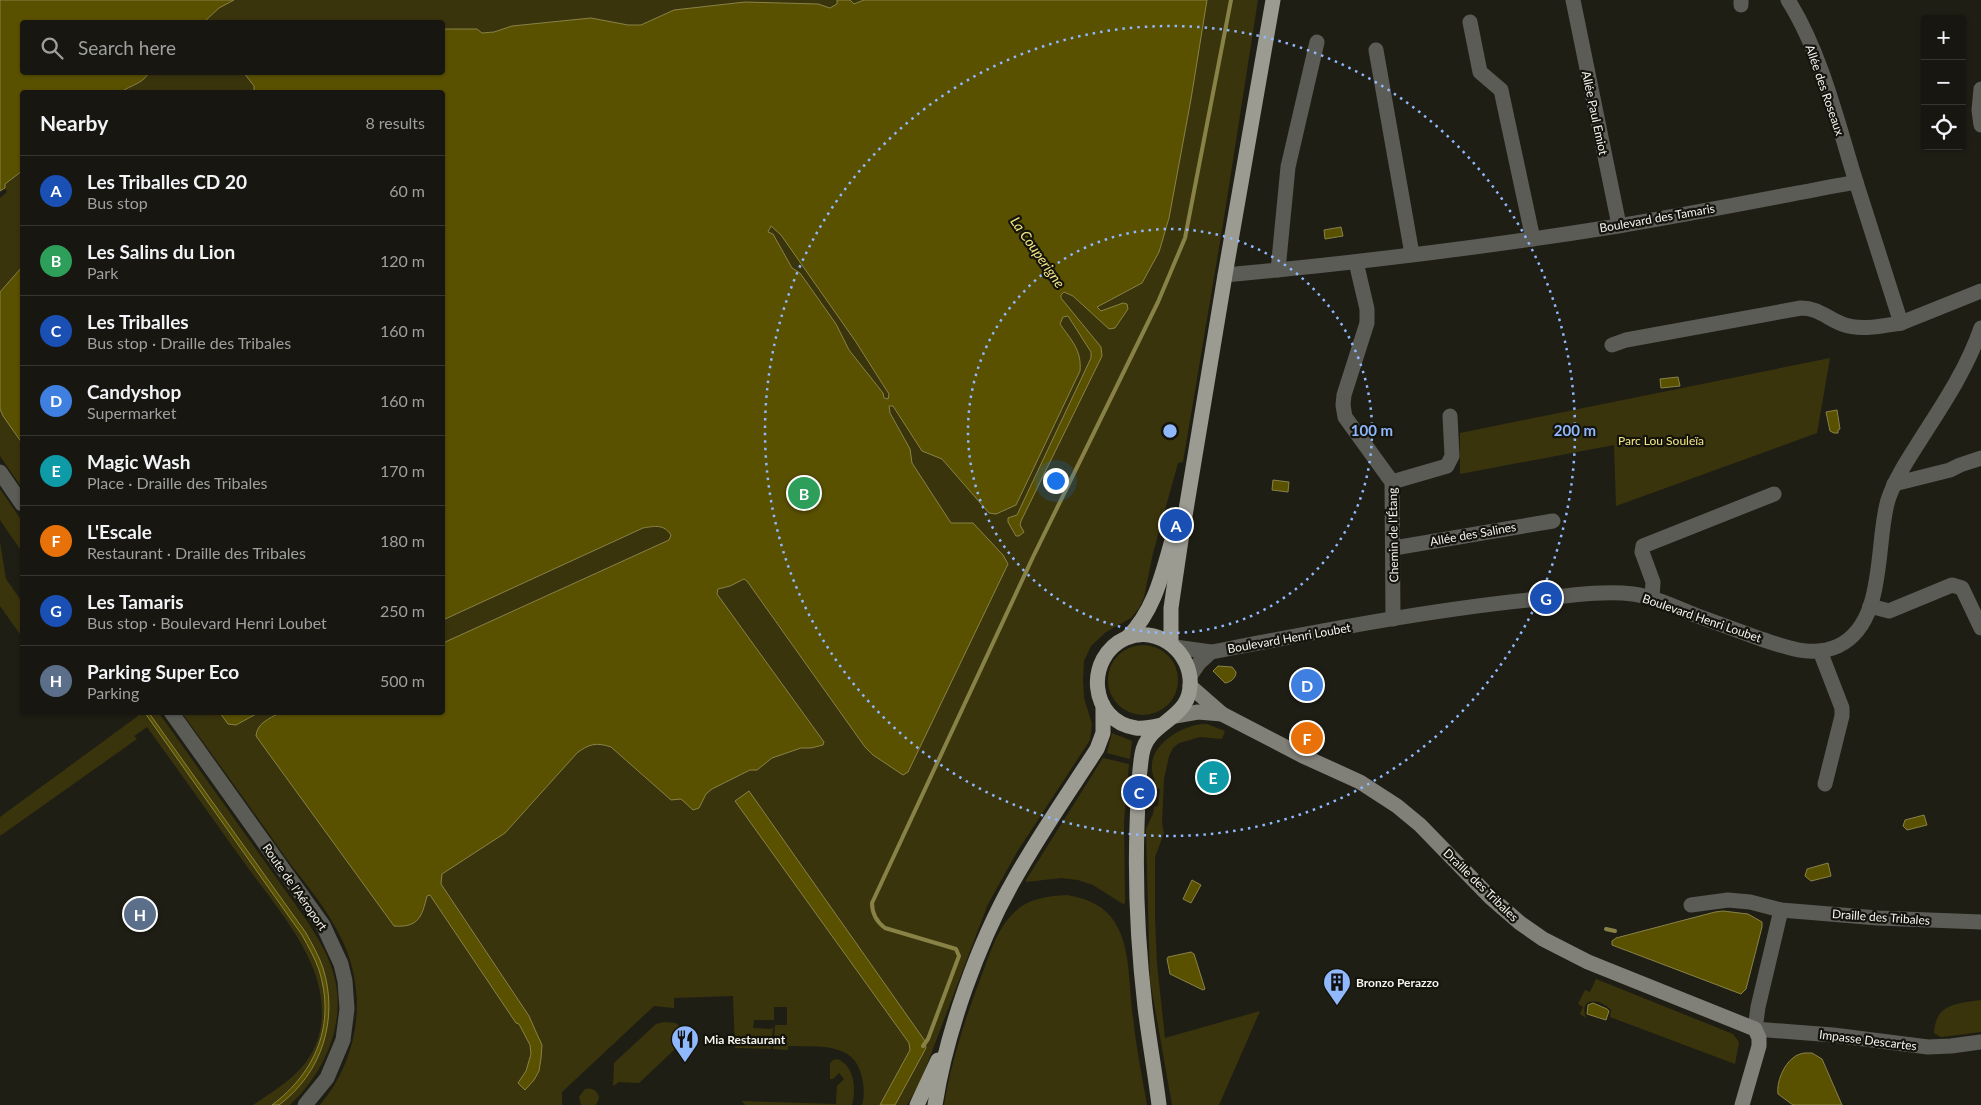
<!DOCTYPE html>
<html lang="en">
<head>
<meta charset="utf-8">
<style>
	:root { --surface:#171610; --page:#24231e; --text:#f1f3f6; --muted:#9e9f9f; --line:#363530; --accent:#2563eb }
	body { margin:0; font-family:Lato,sans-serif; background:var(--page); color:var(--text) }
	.controls { position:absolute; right:15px; top:15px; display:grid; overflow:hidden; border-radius:5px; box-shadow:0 1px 4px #0004 }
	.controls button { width:45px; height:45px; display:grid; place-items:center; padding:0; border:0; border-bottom:1px solid var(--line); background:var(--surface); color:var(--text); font:25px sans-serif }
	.you { position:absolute; left:1055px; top:480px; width:18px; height:18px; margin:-12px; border:4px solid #fff; border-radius:50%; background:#1a73e8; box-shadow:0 0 0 8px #1a73e833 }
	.badge { display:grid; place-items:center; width:32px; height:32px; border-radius:50%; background:var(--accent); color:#fff; font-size:16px; font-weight:700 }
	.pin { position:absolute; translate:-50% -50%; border:2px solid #fff; box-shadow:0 1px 5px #0006 }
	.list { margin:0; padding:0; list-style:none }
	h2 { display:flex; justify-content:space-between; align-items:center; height:65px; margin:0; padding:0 20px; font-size:21px }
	h2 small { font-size:16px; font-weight:400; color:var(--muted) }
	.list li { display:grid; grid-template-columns:32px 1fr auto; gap:15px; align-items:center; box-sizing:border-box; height:70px; padding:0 20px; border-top:1px solid var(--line) }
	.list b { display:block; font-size:19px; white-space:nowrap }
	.list p { margin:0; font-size:16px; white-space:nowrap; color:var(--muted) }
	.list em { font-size:16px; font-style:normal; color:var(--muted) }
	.icon { flex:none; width:28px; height:28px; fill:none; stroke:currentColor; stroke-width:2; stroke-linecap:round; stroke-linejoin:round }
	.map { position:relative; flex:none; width:1981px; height:1105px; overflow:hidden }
	.search { position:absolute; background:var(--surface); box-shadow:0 1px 4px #0004; left:20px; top:20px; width:425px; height:55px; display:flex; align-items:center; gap:12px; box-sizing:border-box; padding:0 18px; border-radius:5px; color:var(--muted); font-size:19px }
	.panel { position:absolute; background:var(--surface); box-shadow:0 1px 4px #0004; left:20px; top:90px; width:425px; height:625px; border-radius:5px }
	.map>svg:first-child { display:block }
	.green { fill:#3a340d }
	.water { fill:#5a5100; stroke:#888247; fill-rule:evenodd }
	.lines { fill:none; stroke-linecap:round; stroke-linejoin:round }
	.stream { stroke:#888247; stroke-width:4 }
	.street { stroke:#5c5c57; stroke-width:15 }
	.secondary { stroke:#807f78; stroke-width:15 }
	.primary { stroke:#9c9b92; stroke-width:15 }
	.ring { fill:none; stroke:#8fb8fd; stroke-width:2.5; stroke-dasharray:2.5 5 }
	.labels { text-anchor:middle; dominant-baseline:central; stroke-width:4.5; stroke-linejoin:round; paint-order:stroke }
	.street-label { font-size:12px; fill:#f4f3ed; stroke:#15140c }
	.park-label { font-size:12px; fill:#f4e885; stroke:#15140c }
	.poi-label { font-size:12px; font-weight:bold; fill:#f4f3ed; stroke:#15140c; text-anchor:start }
	.water-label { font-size:14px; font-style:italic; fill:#f3e684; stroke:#15140c }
	.centre { fill:#8fb8fd; stroke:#15140c; stroke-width:2.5 }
	.ring-label { font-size:15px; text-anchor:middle; font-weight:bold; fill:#8fb8fd; stroke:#15140c; stroke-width:4.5; stroke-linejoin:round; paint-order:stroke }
</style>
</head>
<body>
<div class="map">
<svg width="1981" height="1105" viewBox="0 0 1981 1105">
	<rect width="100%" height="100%" fill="#1f1e15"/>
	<g class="green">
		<path d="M 234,0 L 1258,0 L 1223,224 L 1183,462 L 1178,463 L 1153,553 L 1144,597 L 1139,608 L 1131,618 L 1106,632 L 1091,646 L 1084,661 L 1083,680 L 1084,698 L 1092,724 L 1090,740 L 1017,852 L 988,904 L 920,1083 L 907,1105 L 895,1105 L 926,1048 C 926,1033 907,1030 895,1024 L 909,1043 L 910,1050 L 880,1105 L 862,1105 C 865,1095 864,1084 861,1074 C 853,1041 815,1047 788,1046 L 788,1050 L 773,1049 L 775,1025 L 787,1025 L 787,1007 L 774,1007 L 774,1020 L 754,1020 L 753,1028 L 771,1029 L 773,1027 L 771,1049 L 735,1048 L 733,996 L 674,998 L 674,1008 L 654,1006 L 562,1092 L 562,1105 L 320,1105 C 361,1056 369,988 338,932 C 323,902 298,876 279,848 C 247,803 215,758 182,713 L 442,712 L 442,92 L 121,92 C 131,85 142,84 149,73 L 442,72 L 442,22 L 204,22 L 219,8 Z"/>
		<path d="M 22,171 L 22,488 L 0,456 L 0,198 L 7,192 L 5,188 L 5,184 Z"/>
		<path d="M 1830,358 L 1817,433 L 1616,506 L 1614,445 L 1460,474 L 1460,433 Z"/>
		<path d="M 0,489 L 22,521 L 22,552 L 0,520 Z"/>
		<path d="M 0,542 L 6,579 L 22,602 L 22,637 L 0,606 Z"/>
		<circle cx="1143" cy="680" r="35"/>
		<path d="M 136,713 L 159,713 L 305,918 C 316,935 327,952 333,972 C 348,1021 325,1072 290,1105 L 253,1105 C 282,1085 309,1071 319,1035 C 325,1014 321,988 313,968 C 299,933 273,902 251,872 C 216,824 182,775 147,727 L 134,736 L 137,739 L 0,836 L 0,817 L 138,716 Z"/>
		<path d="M 1207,724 L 1225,731 L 1222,739 L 1200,737 L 1179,743 L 1173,748 L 1169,756 L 1164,779 L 1162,824 L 1164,833 L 1155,857 L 1155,918 L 1157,964 L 1165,1038 L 1260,1011 L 1219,1105 L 1172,1105 L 1150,980 L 1146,829 L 1153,814 L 1154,807 L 1158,806 L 1160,789 L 1156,788 C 1156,781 1152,776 1152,769 C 1149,744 1185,723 1207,724 Z"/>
		<path d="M 1112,733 L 1132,741 L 1130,759 L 1107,753 Z"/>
		<path d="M 1103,758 L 1129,764 L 1124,821 L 1125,903 L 1123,904 L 1093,885 L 1078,880 L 1061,878 L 1026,882 L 1026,880 Z"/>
		<path d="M 1067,895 C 1083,898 1100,903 1111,917 C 1132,943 1128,985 1133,1017 C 1136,1047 1142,1076 1147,1105 L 944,1105 C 952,1058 967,1013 984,969 C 992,948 999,925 1017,910 C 1030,898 1050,896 1067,895 Z"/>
		<path d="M 1596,979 L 1733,1034 L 1739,1042 L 1735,1064 L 1610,1017 L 1611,1010 C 1601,998 1578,996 1586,1018 L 1580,1014 L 1583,1007 L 1578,1004 L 1585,990 L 1590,992 Z"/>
		<path d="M 1981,1000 L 1981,1032 L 1941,1037 L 1934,1033 C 1936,1003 1956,1004 1981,1000 Z"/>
		<path d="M 664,1022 L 676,1023 L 681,1028 L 680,1029 L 677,1027 L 675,1049 L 639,1083 L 619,1082 L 613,1086 L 614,1063 L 656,1024 Z"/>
		<path d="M 838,1059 C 855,1067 856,1089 852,1105 L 745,1105 L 742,1101 L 836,1104 L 837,1086 L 844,1079 L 839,1073 L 833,1079 L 830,1079 L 830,1063 L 833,1060 Z"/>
		<path d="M 585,1089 C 592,1087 598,1091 599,1098 L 596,1105 L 581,1105 L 579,1097 Z"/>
	</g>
	<g class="water">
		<path d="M 0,0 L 234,0 L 219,8 L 204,22 L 22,22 L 22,72 L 149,73 C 142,84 131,85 121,92 L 22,92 L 22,171 L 5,184 L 5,188 L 0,191 Z"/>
		<path d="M 837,0 L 850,0 L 854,4 L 864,0 L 1207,0 L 1191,99 L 1169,218 L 1159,252 L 1142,283 L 1097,307 L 1101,311 L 1123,303 L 1127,304 L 1128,309 L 1115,328 L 1109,329 L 1073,296 L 1064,292 L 1061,295 L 1061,298 L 1101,347 L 1102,356 L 1021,521 L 1020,525 L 1024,532 L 1019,536 L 1016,536 L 1008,522 L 1008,518 L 1017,515 L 1091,358 L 1091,352 L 1068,316 L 1063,317 L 1060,324 C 1071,340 1082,350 1080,371 L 1016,505 L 996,514 L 989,513 L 942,459 L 922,451 L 893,406 L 889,406 L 890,413 L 910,449 L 912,463 L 951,523 L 973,523 L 1003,555 L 1008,564 L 908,772 L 903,775 L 873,755 L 865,747 L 747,581 L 744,579 L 730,586 L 718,589 L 717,594 L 824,742 L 823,745 L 811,748 L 801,748 L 772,758 L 757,770 L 750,770 L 712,789 L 706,794 L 699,808 L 693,810 L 681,799 L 671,800 L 611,747 C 596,742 589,744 577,753 L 505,833 L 442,874 L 441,884 L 529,1016 L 536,1032 L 542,1045 L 541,1058 L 539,1071 L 534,1080 L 525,1090 L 518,1083 L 526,1071 L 531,1054 L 530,1045 L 519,1024 L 516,1023 L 430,895 L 427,896 C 422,916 419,928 394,926 L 256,736 C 257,723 269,719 279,713 L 442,712 L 443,643 L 669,540 L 671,535 C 664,524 655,526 643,528 L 443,620 L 442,92 L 254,92 L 254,86 L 244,73 L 442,72 L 443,29 L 477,29 L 482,33 L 494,32 L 512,26 L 591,18 L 628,25 L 641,25 L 674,10 L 745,2 L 818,4 L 830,8 L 837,4 ZM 771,226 L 781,235 L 856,342 L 887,391 L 889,394 L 888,399 L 884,398 L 883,393 L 849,350 L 836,324 L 800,273 L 792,268 L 773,234 L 768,232 Z"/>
		<path d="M 1341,227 L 1343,236 L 1325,239 L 1324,230 Z"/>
		<path d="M 22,267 L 22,443 L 3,416 L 0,409 L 0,292 Z"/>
		<path d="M 1678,377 L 1680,386 L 1661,388 L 1660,379 Z"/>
		<path d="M 1837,410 L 1840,429 L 1838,430 L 1838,433 L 1834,433 L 1830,431 L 1826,412 Z"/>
		<path d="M 1273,480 L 1289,482 L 1288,492 L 1272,490 Z"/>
		<path d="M 1218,666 L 1232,667 L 1236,672 C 1236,678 1231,682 1225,683 L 1213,671 Z"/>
		<path d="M 145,713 L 149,713 L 306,933 C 312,944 319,956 323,968 C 339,1019 322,1073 279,1105 L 272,1105 C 316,1072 336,1024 319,970 C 315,958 308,946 302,935 Z"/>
		<path d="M 220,713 L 258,713 L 236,725 L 228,724 Z"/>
		<path d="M 749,791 L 925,1041 L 926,1048 L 895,1105 L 880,1105 L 910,1050 L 909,1043 L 735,801 Z"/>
		<path d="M 1924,815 L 1927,825 L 1907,830 L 1903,826 L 1905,820 Z"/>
		<path d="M 1828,863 L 1831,876 L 1811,881 L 1805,876 L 1807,869 Z"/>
		<path d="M 1192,880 L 1201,885 L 1191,903 L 1183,899 Z"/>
		<path d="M 1723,911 L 1748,914 L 1762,922 L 1762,927 L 1746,989 L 1741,994 L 1612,945 L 1612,941 L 1616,938 L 1715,912 Z"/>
		<path d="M 1191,952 L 1194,954 L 1205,989 L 1203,990 L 1170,974 L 1167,959 L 1168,957 Z"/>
		<path d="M 1593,1003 L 1607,1009 L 1609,1011 L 1606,1020 L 1587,1014 L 1588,1005 Z"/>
		<path d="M 1804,1053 L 1812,1053 L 1822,1059 L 1842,1105 L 1793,1105 L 1778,1094 C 1776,1083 1784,1064 1793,1058 C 1796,1055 1800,1054 1804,1053 Z"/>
	</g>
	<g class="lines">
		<g class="stream">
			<path d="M 1606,929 L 1615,931"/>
			<path d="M 923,1046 L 928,1039 L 959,956 L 956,949 L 885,928 C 877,922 872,913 872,903 L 1033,557 L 1158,302 L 1185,238 L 1231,0"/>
		</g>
		<g class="street">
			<path d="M 1573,0 L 1619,225"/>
			<path d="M 1741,0 L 1741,5"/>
			<path d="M 1788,0 C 1821,52 1838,124 1856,182"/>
			<path d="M 1470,22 L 1480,72 L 1501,90 L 1533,239"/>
			<path d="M 1376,50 L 1412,254"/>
			<path d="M 1981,89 L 1979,110 L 1981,125"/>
			<path d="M 1356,262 L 1367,309 L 1367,323 L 1344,395 L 1343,405 L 1345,417 L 1392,482 L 1393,619"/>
			<path d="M 1278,270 L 1288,167 L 1317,42"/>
			<path d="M 1225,275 C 1356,263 1487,247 1618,226 C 1697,213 1776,197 1856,182 L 1901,323 L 1981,291"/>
			<path d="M 1612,345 L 1626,340 L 1801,308 C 1818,308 1827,318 1842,324 C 1860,331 1882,326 1901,323"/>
			<path d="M 0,472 L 22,504"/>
			<path d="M 1392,482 L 1447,466 L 1452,456 L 1450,416"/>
			<path d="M 1894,484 L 1950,470 L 1960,465 L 1981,458"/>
			<path d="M 1394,548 L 1553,521"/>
			<path d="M 1652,598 L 1653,582 L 1642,552 L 1643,546 L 1774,494"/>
			<path d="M 1870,606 L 1889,611 L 1952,585 L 1962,588 L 1981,628"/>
			<path d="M 1175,647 L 1211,652 C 1316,632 1422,611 1528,600 C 1562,597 1599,590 1633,594 C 1655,597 1675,607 1695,615 C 1717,623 1739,631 1761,639 C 1786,647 1812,658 1838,646 C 1887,623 1875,543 1888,500 C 1896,476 1911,455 1924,434 C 1946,400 1968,366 1981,328"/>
			<path d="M 1820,651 L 1842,708 L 1842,716 L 1825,784"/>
			<path d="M 1190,676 L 1199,663 L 1211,652"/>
			<path d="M 171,712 L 323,925 L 341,964 L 345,981 L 347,1009 L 343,1040 L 327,1078 L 305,1105"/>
			<path d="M 1691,905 L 1728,900 L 1750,902 L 1781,910 L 1878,918 L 1981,922"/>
			<path d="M 1781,910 L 1758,1007 L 1755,1029 L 1833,1035 L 1928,1047 L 1951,1046 L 1981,1042"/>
		</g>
		<g class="secondary">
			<path d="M 1190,686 L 1222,714"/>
			<path d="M 1175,716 L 1198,712 L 1222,714 L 1305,757 L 1360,782 L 1397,806 L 1420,825 L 1490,897 L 1520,923 L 1543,939 L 1588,962 L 1755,1029 L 1759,1038 L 1759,1046 L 1742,1105"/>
		</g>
		<g class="primary">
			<path d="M 1128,637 C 1157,607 1163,569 1175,530"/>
			<path d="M 1171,644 L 1171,608 L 1181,540 L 1225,275 L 1273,0"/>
			<path d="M 917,1105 L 938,1060"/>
			<path d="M 935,1105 C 946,1033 978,943 1014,880 C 1039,835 1069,792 1097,749 L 1103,733 L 1103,705"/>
			<path d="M 1159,1105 C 1155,1072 1149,1040 1145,1007 C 1138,947 1135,887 1137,826 C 1138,802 1138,778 1142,754 C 1148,719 1194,721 1190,678 C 1187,648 1155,626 1126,638 C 1084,657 1089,721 1136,728 C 1145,729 1153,727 1162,725"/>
		</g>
	</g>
	<g class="ring">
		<circle cx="1170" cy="431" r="202"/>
		<circle cx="1170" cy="431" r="405"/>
	</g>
	<defs>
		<g id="building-pin" transform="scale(1.4375)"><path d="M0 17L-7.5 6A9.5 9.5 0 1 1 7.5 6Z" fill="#8fb8fd" stroke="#15140c"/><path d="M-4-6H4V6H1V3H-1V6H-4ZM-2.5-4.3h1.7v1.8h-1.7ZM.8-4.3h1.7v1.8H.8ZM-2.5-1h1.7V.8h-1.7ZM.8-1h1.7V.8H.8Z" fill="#111"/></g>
		<g id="restaurant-pin" transform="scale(1.4375)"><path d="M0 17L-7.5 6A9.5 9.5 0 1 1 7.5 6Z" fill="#8fb8fd" stroke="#15140c"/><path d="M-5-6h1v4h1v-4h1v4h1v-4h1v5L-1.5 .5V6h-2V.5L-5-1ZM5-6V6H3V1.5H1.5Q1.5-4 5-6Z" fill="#111"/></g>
	</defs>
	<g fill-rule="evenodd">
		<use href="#building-pin" x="1337" y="982"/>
		<use href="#restaurant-pin" x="685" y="1039"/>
	</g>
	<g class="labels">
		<g class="street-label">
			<text transform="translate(1825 90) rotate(71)">Allée des Roseaux</text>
			<text transform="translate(1595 113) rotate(78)">Allée Paul Emiot</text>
			<text transform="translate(1657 218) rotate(-10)">Boulevard des Tamaris</text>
			<text transform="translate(1473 534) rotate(-10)">Allée des Salines</text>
			<text transform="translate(1393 535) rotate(-91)">Chemin de l'Étang</text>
			<text transform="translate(1702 618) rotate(19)">Boulevard Henri Loubet</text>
			<text transform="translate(1289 638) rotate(-10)">Boulevard Henri Loubet</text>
			<text transform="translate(1481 885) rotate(44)">Draille des Tribales</text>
			<text transform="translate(295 887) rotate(55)">Route de l'Aéroport</text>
			<text transform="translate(1881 917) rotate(4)">Draille des Tribales</text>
			<text transform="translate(1868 1040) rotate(7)">Impasse Descartes</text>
		</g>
		<g class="park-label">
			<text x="1661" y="440">Parc Lou Souleïa</text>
		</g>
		<g class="poi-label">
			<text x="1356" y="982">Bronzo Perazzo</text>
			<text x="704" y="1039">Mia Restaurant</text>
		</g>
		<g class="water-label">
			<text transform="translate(1038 252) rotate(55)">La Couperigne</text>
		</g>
	</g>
	<circle cx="1170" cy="431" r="8" class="centre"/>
	<g class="ring-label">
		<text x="1372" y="436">100 m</text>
		<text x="1575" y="436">200 m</text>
	</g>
</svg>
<div class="controls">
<button>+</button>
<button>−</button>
<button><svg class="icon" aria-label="locate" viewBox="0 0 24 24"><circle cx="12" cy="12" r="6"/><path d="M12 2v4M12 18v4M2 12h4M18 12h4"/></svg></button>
</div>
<div class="you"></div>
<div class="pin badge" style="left:1176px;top:525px;background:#1a4fb4">A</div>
<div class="pin badge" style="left:804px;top:493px;background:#2e9e5b">B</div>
<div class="pin badge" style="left:1139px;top:792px;background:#1a4fb4">C</div>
<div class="pin badge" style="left:1307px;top:685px;background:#3f7fe0">D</div>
<div class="pin badge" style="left:1213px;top:777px;background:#0f9aa8">E</div>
<div class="pin badge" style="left:1307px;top:738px;background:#e8710a">F</div>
<div class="pin badge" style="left:1546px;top:598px;background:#1a4fb4">G</div>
<div class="pin badge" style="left:140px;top:914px;background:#5c6f8a">H</div>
<div class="search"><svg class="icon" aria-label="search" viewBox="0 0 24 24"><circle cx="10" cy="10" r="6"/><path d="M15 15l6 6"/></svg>Search here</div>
<section class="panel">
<h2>Nearby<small>8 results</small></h2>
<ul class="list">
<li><span class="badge" style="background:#1a4fb4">A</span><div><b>Les Triballes CD 20</b><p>Bus stop</p></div><em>60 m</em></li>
<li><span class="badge" style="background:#2e9e5b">B</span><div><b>Les Salins du Lion</b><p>Park</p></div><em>120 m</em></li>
<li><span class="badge" style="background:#1a4fb4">C</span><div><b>Les Triballes</b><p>Bus stop · Draille des Tribales</p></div><em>160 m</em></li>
<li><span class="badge" style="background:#3f7fe0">D</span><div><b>Candyshop</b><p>Supermarket</p></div><em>160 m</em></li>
<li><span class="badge" style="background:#0f9aa8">E</span><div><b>Magic Wash</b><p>Place · Draille des Tribales</p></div><em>170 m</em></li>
<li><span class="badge" style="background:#e8710a">F</span><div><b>L'Escale</b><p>Restaurant · Draille des Tribales</p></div><em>180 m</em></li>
<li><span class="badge" style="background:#1a4fb4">G</span><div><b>Les Tamaris</b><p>Bus stop · Boulevard Henri Loubet</p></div><em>250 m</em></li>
<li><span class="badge" style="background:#5c6f8a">H</span><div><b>Parking Super Eco</b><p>Parking</p></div><em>500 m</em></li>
</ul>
</section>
</div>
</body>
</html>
